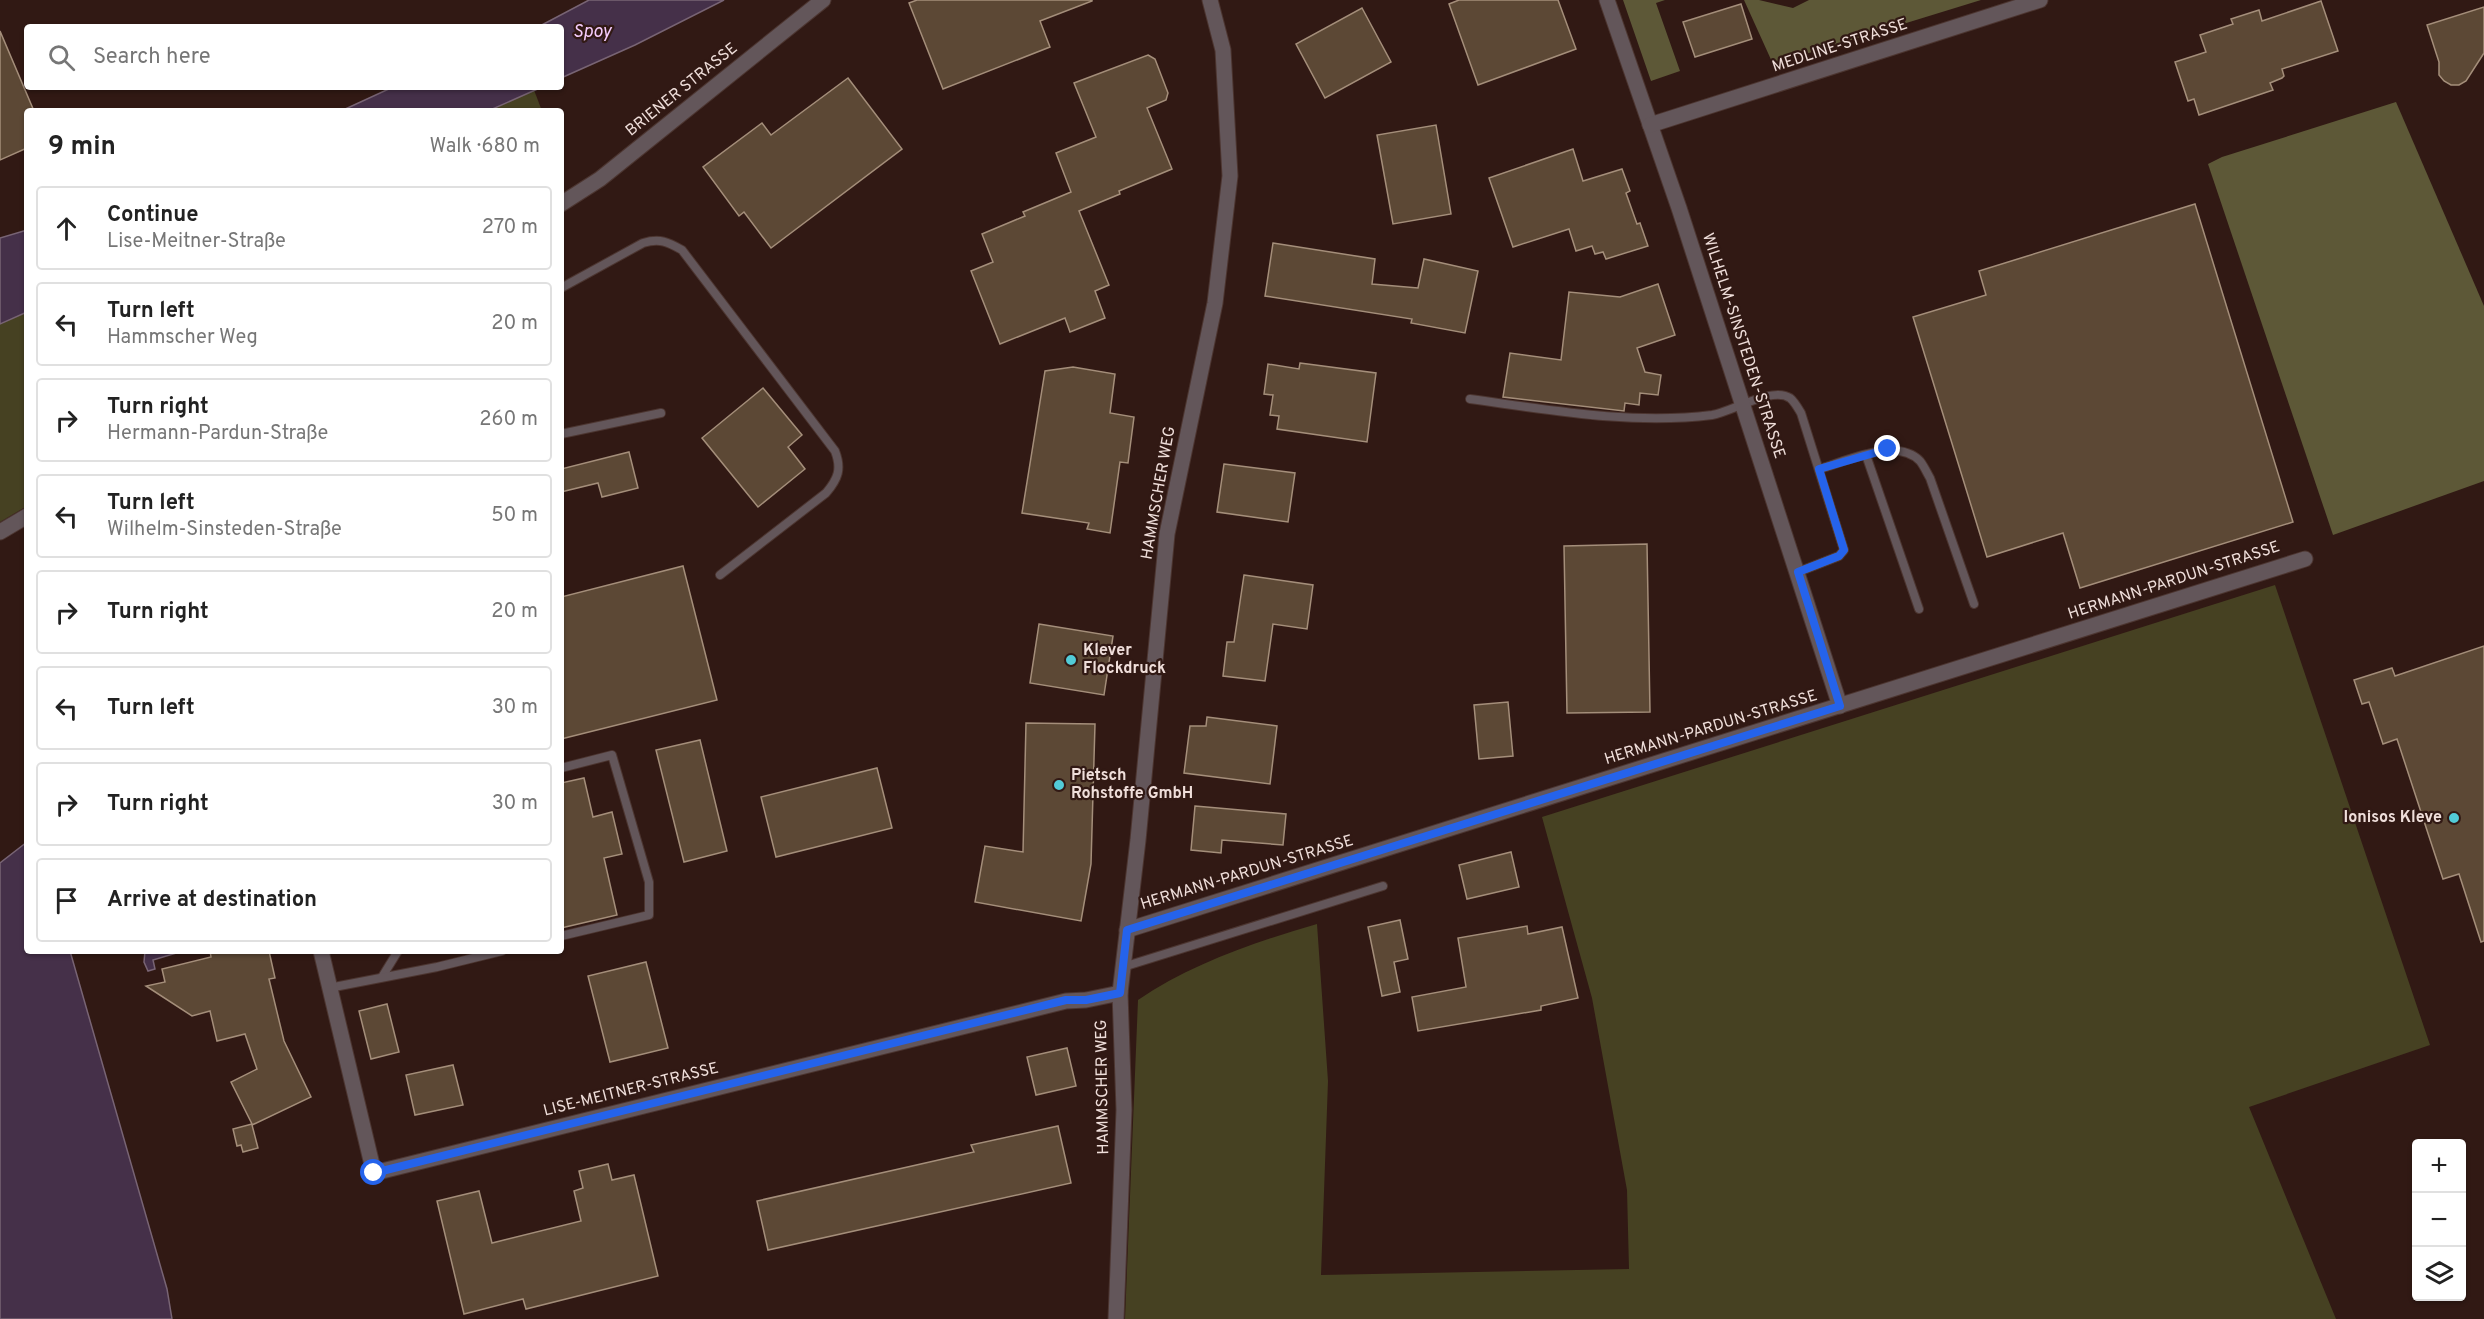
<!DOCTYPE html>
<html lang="en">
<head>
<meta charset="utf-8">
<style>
	:root { --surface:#fff; --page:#f6f6f6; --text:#222; --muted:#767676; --line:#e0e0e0 }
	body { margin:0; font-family:Overpass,sans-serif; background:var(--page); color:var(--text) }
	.controls { position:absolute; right:18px; bottom:18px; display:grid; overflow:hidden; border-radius:6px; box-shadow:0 2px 4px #0004 }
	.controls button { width:54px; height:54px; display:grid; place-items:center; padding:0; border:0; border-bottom:2px solid var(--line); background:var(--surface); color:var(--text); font:30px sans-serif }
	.stop { position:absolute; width:18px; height:18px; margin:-14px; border:4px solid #2563eb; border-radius:50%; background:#fff }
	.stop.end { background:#2563eb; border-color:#fff; box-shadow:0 2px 6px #0008 }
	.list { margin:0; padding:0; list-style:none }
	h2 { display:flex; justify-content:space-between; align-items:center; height:78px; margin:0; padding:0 24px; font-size:26px }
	h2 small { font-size:20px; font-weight:400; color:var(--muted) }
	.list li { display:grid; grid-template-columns:39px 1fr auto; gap:18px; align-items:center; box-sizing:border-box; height:84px; margin:0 12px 12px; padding:0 12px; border:2px solid var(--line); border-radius:6px }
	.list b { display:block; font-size:22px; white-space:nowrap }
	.list p { margin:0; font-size:20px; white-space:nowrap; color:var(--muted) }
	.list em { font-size:20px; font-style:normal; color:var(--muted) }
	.icon { flex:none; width:33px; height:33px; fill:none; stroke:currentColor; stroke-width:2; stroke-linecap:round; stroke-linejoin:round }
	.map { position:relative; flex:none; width:2484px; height:1319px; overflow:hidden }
	.search { position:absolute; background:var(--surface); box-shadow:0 2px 4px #0004; left:24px; top:24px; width:540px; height:66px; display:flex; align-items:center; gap:15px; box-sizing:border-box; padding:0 21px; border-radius:6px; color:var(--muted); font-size:22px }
	.panel { position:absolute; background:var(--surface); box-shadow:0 2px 4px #0004; left:24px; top:108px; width:540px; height:846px; border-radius:6px }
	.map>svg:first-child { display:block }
	.green { fill:#464122 }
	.forest { fill:#5d5837 }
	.water { fill:#453049; stroke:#786474; stroke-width:1.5 }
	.building { fill:#5c4835; stroke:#a48e7a; stroke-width:1.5 }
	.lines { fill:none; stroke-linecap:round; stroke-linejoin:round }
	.service-casing { stroke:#4c3530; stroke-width:10 }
	.minor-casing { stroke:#4c3530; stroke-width:17 }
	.tertiary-casing { stroke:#4c3530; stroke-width:17 }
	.service { stroke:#63565a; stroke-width:8 }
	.minor { stroke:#63565a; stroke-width:15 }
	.tertiary { stroke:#63565a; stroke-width:15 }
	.route { stroke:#2563eb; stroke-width:8 }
	.poi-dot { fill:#52cbd7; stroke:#311914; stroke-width:2 }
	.labels { text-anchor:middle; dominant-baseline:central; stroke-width:4.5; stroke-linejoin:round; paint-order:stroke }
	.street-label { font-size:16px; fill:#efdeda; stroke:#311914 }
	.poi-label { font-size:16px; font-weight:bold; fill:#efdeda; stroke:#311914; text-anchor:start }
	.water-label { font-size:18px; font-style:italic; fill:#f5ccfd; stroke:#311914 }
</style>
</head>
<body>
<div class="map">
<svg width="2484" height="1319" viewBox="0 0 2484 1319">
	<rect width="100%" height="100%" fill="#311914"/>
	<g class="green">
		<path d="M 534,90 L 542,111 L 488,111 Z"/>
		<path d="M 27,312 L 27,506 L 0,522 L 0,324 Z"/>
		<path d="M 2275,585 L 2430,1045 L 2249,1107 L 2336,1319 L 1125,1319 L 1138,1000 C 1191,964 1255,942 1317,924 L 1328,1081 L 1321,1275 L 1629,1269 L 1627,1190 L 1592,998 L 1542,817 Z"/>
	</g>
	<g class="forest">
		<path d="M 1623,0 L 1665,0 L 1656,3 L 1680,71 L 1651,81 Z"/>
		<path d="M 1744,0 L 1759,0 L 1793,8 L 1809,0 L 1981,0 L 1773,64 Z"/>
		<path d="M 2396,102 L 2484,306 L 2484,481 L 2333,535 L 2208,164 L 2222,157 Z"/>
	</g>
	<g class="water">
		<path d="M 589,0 L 724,0 L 635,45 L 561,78 L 561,27 L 538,27 Z"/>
		<path d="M 393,87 L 542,87 L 488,111 L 341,111 Z"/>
		<path d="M 27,230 L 27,312 L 0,324 L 0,238 Z"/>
		<path d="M 27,842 L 27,951 L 70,951 L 167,1289 L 172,1319 L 0,1319 L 0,863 Z"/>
		<path d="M 145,951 L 183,951 L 153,960 L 155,969 L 148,971 L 144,962 Z"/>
	</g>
	<g class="building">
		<path d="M 917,0 L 1092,0 L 1092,1 L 1040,21 L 1050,47 L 943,89 L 909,3 Z"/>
		<path d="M 1459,0 L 1558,0 L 1576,49 L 1478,85 L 1449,4 Z"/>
		<path d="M 2321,1 L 2338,51 L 2282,69 L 2284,76 L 2282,78 L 2270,83 L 2273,90 L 2199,115 L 2194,99 L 2188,101 L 2175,62 L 2206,52 L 2200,35 L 2233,24 L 2231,19 L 2259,10 L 2262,21 Z"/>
		<path d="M 1741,4 L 1752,39 L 1695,57 L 1683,22 Z"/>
		<path d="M 2484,7 L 2484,53 L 2466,81 L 2459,85 L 2451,85 L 2444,81 L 2439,75 L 2439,62 L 2427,25 Z"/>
		<path d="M 1362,8 L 1391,62 L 1325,98 L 1296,44 Z"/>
		<path d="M 0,31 L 34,111 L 27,111 L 27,148 L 0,160 Z"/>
		<path d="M 1148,55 L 1155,59 L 1168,93 L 1166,100 L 1147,108 L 1172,169 L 1119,191 L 1120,194 L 1079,211 L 1109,285 L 1095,291 L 1105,318 L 1070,332 L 1065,318 L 1000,344 L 971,271 L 993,262 L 982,234 L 1025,216 L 1023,212 L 1071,192 L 1056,153 L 1096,137 L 1074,83 Z"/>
		<path d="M 848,78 L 902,149 L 771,248 L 744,212 L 739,216 L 703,167 L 762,123 L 771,135 Z"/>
		<path d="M 1436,125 L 1451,214 L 1393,224 L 1377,135 Z"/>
		<path d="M 1573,149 L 1583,181 L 1622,169 L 1630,191 L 1626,193 L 1637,224 L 1640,223 L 1648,246 L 1606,259 L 1603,252 L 1595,254 L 1592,246 L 1576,251 L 1569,229 L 1513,247 L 1489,178 Z"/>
		<path d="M 2195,204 L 2293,522 L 2080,588 L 2063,533 L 1987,557 L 1913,317 L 1986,295 L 1979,271 Z"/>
		<path d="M 1273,243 L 1375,259 L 1372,284 L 1418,288 L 1424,259 L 1478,271 L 1465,333 L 1411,323 L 1412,319 L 1265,296 Z"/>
		<path d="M 1658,284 L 1675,335 L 1637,348 L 1645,372 L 1661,375 L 1658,395 L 1640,393 L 1639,405 L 1625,403 L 1624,411 L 1503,397 L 1510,353 L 1561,360 L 1569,292 L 1620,297 Z"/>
		<path d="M 1300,363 L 1376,373 L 1367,442 L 1277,429 L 1279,416 L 1270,415 L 1273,395 L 1264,394 L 1268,364 L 1299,369 Z"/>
		<path d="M 1073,367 L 1115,374 L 1110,413 L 1134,417 L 1128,463 L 1120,462 L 1110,533 L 1087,529 L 1089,523 L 1022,513 L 1045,371 Z"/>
		<path d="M 763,388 L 802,435 L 788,447 L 805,469 L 758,507 L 702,438 Z"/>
		<path d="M 629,452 L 638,488 L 602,497 L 598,483 L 561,492 L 561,469 Z"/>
		<path d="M 1224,464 L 1295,473 L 1288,522 L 1217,512 Z"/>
		<path d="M 1647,544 L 1650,712 L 1567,713 L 1564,546 Z"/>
		<path d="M 683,566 L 717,700 L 561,739 L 561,597 Z"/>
		<path d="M 1244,575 L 1313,585 L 1307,629 L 1273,624 L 1265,681 L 1223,676 L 1227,642 L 1234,642 Z"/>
		<path d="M 1039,624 L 1113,636 L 1104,695 L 1030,683 Z"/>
		<path d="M 2484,646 L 2484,941 L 2481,942 L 2459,874 L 2443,879 L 2397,739 L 2383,744 L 2369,702 L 2362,704 L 2354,680 L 2392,668 L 2395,676 Z"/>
		<path d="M 1508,702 L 1513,756 L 1479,759 L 1474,705 Z"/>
		<path d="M 1207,717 L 1277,726 L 1270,784 L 1184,773 L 1190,726 L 1206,726 Z"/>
		<path d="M 1026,723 L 1095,724 L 1091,864 L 1081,921 L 975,902 L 985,846 L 1023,852 Z"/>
		<path d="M 700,740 L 727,851 L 684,862 L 656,750 Z"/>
		<path d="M 877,768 L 892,828 L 776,857 L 761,797 Z"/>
		<path d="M 584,778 L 593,817 L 612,812 L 622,854 L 604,858 L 617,915 L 561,928 L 561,783 Z"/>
		<path d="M 1195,806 L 1286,814 L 1283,845 L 1222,840 L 1221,853 L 1191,850 Z"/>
		<path d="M 1511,852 L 1519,887 L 1467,899 L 1459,865 Z"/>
		<path d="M 1400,920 L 1408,959 L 1394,962 L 1400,992 L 1382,996 L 1368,927 Z"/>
		<path d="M 1527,926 L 1528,934 L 1562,927 L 1578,998 L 1541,1006 L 1541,1010 L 1418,1031 L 1412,997 L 1466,987 L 1458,938 Z"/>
		<path d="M 210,951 L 269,951 L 275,978 L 269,979 L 284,1041 L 311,1097 L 252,1125 L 258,1148 L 243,1152 L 241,1145 L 237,1146 L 233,1129 L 252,1124 L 231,1082 L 257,1069 L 245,1034 L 217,1041 L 210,1011 L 192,1016 L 146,986 L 165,982 L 162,969 L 211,957 Z"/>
		<path d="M 646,962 L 668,1048 L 610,1062 L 588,976 Z"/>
		<path d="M 387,1004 L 399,1052 L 371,1059 L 359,1011 Z"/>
		<path d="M 1067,1048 L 1076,1086 L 1036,1095 L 1027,1057 Z"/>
		<path d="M 453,1065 L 463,1105 L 415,1115 L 406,1075 Z"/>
		<path d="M 1058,1126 L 1071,1183 L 768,1250 L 757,1201 L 974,1152 L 971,1145 Z"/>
		<path d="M 608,1164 L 612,1180 L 634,1175 L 658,1276 L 526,1309 L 523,1299 L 464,1314 L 437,1201 L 479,1191 L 492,1243 L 581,1221 L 574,1191 L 583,1188 L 579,1171 Z"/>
	</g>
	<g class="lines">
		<g class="service-casing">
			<g id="service">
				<path d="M 561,288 L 643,243 C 660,238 668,242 682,250 L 835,451 C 842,469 838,479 826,493 L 720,575"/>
				<path d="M 1470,399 C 1550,410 1632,425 1712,415 C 1732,412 1772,386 1790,398 C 1794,401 1798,408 1801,413 L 1844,550 L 1839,556 L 1798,572"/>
				<path d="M 561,434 L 661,413"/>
				<path d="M 1866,455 L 1919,609"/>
				<path d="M 1819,469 C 1847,461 1896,437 1920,461 C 1924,466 1927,473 1930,478 L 1974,604"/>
				<path d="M 561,768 L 612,755 L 649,882 L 649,915 L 561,936"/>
				<path d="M 1123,967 L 1383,886"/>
				<path d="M 382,977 L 398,951"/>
				<path d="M 329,988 L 437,967 L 502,951"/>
			</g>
		</g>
		<g class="minor-casing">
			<g id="minor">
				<path d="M 1607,0 L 1679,208 L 1840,706"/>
				<path d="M 1650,125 L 2040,0"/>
				<path d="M 1127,930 L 2305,559"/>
				<path d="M 321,951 L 374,1173 L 1066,1001 L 1086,1000 L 1120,993"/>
				<path d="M 1116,1319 L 1124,1110 L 1120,993 L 1138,840 L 1167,534 L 1215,303 L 1230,176 L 1223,50 L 1210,0"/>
			</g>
		</g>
		<g class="tertiary-casing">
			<g id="tertiary">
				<path d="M 561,204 L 600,179 L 823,0"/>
				<path d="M 0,532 L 27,516"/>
			</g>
		</g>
		<use href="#service" class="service"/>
		<use href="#minor" class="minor"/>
		<use href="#tertiary" class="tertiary"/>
	</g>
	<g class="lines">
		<path class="route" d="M 374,1173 L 1066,1000 L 1086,1000 L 1120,993 L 1127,930 L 1840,706 L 1798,572 L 1839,556 L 1844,550 L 1819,469 L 1888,449"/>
	</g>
	<g class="poi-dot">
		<circle cx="1071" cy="660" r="6"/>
		<circle cx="1059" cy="785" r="6"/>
		<circle cx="2454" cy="818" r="6"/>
	</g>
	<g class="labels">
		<g class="street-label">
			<text transform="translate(1840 46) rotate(-18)">MEDLINE-STRASSE</text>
			<text transform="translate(682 90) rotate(-39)">BRIENER STRASSE</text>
			<text transform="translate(1743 346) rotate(72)">WILHELM-SINSTEDEN-STRASSE</text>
			<text transform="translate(1159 493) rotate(-80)">HAMMSCHER WEG</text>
			<text transform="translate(2174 581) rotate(-18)">HERMANN-PARDUN-STRASSE</text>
			<text transform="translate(1711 728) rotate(-17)">HERMANN-PARDUN-STRASSE</text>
			<text transform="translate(1247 873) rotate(-17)">HERMANN-PARDUN-STRASSE</text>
			<text transform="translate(1103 1087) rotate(-91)">HAMMSCHER WEG</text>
			<text transform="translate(631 1090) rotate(-14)">LISE-MEITNER-STRASSE</text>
		</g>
		<g class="poi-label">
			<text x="1083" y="651">Klever<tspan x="1083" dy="18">Flockdruck</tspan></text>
			<text x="1071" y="776">Pietsch<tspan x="1071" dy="18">Rohstoffe GmbH</tspan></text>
			<text x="2442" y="818" text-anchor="end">Ionisos Kleve</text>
		</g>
		<g class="water-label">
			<text x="592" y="32">Spoy</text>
		</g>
	</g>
</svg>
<div class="controls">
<button>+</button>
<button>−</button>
<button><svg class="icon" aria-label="layers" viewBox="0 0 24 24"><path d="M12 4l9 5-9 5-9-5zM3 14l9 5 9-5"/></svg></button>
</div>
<div class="stop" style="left:374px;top:1173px"></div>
<div class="stop end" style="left:1888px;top:449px"></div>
<div class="search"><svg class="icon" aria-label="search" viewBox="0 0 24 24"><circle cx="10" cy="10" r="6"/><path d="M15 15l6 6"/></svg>Search here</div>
<section class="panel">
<h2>9 min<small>Walk · 680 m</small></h2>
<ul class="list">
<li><svg class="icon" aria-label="ahead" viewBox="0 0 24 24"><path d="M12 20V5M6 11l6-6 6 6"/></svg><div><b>Continue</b><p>Lise-Meitner-Straße</p></div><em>270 m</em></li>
<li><svg class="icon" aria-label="left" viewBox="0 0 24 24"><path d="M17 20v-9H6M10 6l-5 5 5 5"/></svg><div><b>Turn left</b><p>Hammscher Weg</p></div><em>20 m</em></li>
<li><svg class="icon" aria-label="right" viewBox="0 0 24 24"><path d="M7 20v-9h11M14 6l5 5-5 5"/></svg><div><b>Turn right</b><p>Hermann-Pardun-Straße</p></div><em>260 m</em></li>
<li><svg class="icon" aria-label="left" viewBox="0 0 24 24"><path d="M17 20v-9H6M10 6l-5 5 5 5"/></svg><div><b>Turn left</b><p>Wilhelm-Sinsteden-Straße</p></div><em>50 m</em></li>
<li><svg class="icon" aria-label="right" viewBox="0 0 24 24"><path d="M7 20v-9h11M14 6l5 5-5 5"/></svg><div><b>Turn right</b></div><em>20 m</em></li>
<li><svg class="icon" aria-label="left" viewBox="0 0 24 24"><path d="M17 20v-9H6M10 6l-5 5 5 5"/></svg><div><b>Turn left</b></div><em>30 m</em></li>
<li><svg class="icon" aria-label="right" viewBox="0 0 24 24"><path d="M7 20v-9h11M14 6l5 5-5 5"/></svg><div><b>Turn right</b></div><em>30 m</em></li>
<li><svg class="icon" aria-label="arrive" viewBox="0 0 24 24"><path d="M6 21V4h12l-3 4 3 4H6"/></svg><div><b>Arrive at destination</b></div></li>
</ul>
</section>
</div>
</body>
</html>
